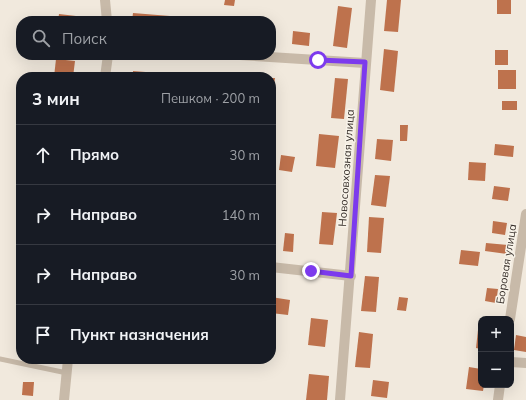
<!DOCTYPE html>
<html lang="ru">
<head>
<meta charset="utf-8">
<style>
	:root { --surface:#171b24; --page:#20242c; --text:#f1f3f6; --muted:#9ea1a6; --line:#363941 }
	body { margin:0; font-family:Mulish,sans-serif; background:var(--page); color:var(--text) }
	.controls { position:absolute; right:12px; bottom:12px; display:grid; overflow:hidden; border-radius:8px; box-shadow:0 4px 16px #0002 }
	.controls button { width:36px; height:36px; display:grid; place-items:center; padding:0; border:0; border-bottom:1px solid var(--line); background:var(--surface); color:var(--text); font:20px sans-serif }
	.stop { position:absolute; width:12px; height:12px; margin:-9px; border:3px solid #7c3aed; border-radius:50%; background:#fff }
	.stop.end { background:#7c3aed; border-color:#fff; box-shadow:0 1px 4px #0008 }
	.list { margin:0; padding:0; list-style:none }
	h2 { display:flex; justify-content:space-between; align-items:center; height:52px; margin:0; padding:0 16px; font-size:17px }
	h2 small { font-size:13px; font-weight:400; color:var(--muted) }
	.list li { display:grid; grid-template-columns:26px 1fr auto; gap:12px; align-items:center; box-sizing:border-box; height:60px; padding:0 16px; border-top:1px solid var(--line) }
	.list b { display:block; font-size:15px; white-space:nowrap }
	.list em { font-size:13px; font-style:normal; color:var(--muted) }
	.icon { flex:none; width:22px; height:22px; fill:none; stroke:currentColor; stroke-width:2; stroke-linecap:round; stroke-linejoin:round }
	.map { position:relative; flex:none; width:526px; height:400px; overflow:hidden }
	.search { position:absolute; background:var(--surface); box-shadow:0 4px 16px #0002; left:16px; top:16px; width:260px; height:44px; display:flex; align-items:center; gap:10px; box-sizing:border-box; padding:0 14px; border-radius:16px; color:var(--muted); font-size:15px }
	.panel { position:absolute; background:var(--surface); box-shadow:0 4px 16px #0002; left:16px; top:72px; width:260px; height:292px; border-radius:16px }
	.map>svg:first-child { display:block }
	.building { fill:#be724d }
	.lines { fill:none; stroke-linecap:round; stroke-linejoin:round }
	.service { stroke:#c8baa9; stroke-width:5 }
	.minor { stroke:#c8baa9; stroke-width:10 }
	.tertiary { stroke:#c8baa9; stroke-width:10 }
	.route { stroke:#7c3aed; stroke-width:5 }
	.labels { text-anchor:middle; dominant-baseline:central; stroke-width:3; stroke-linejoin:round; paint-order:stroke }
	.street-label { font-size:11px; fill:#362e29; stroke:#f8f3e9 }
</style>
</head>
<body>
<div class="map">
<svg width="526" height="400" viewBox="0 0 526 400">
	<rect width="100%" height="100%" fill="#f1e9dd"/>
	<g class="building">
		<path d="M 225,0 L 235,0 L 234,6 L 224,5 Z"/>
		<path d="M 387,0 L 401,0 L 398,32 L 384,31 Z"/>
		<rect x="497" y="0" width="14" height="14"/>
		<path d="M 338,6 L 352,8 L 347,48 L 333,46 Z"/>
		<path d="M 133,13 L 170,16 L 170,21 L 132,21 Z"/>
		<path d="M 59,14 L 76,16 L 76,21 L 58,21 Z"/>
		<path d="M 193,18 L 216,20 L 216,21 L 193,21 Z"/>
		<path d="M 271,24 L 273,24 L 272,35 L 271,35 Z"/>
		<path d="M 293,31 L 310,33 L 309,46 L 292,44 Z"/>
		<path d="M 384,49 L 398,51 L 394,92 L 380,90 Z"/>
		<rect x="495" y="50" width="13" height="15"/>
		<path d="M 56,59 L 75,61 L 73,77 L 54,77 Z"/>
		<rect x="498" y="70" width="18" height="19"/>
		<path d="M 133,71 L 171,74 L 171,77 L 133,77 Z"/>
		<path d="M 189,72 L 225,75 L 225,77 L 189,77 Z"/>
		<path d="M 240,74 L 256,76 L 255,77 L 239,77 Z"/>
		<path d="M 271,78 L 275,78 L 273,93 L 271,93 Z"/>
		<path d="M 335,78 L 348,79 L 344,119 L 331,118 Z"/>
		<rect x="502" y="101" width="15" height="9"/>
		<path d="M 400,125 L 408,125 L 407,141 L 400,141 Z"/>
		<path d="M 319,134 L 339,136 L 335,168 L 316,166 Z"/>
		<path d="M 377,139 L 393,140 L 391,161 L 375,159 Z"/>
		<path d="M 495,144 L 514,146 L 513,157 L 494,155 Z"/>
		<path d="M 281,155 L 295,157 L 292,172 L 279,170 Z"/>
		<path d="M 469,162 L 486,163 L 485,181 L 468,180 Z"/>
		<path d="M 375,175 L 390,176 L 386,207 L 371,205 Z"/>
		<path d="M 494,186 L 510,188 L 508,201 L 492,199 Z"/>
		<path d="M 322,212 L 337,213 L 333,245 L 319,244 Z"/>
		<path d="M 369,217 L 384,218 L 381,253 L 367,252 Z"/>
		<path d="M 493,221 L 507,223 L 505,235 L 492,233 Z"/>
		<path d="M 285,233 L 294,234 L 293,252 L 283,251 Z"/>
		<path d="M 486,243 L 508,245 L 507,254 L 485,251 Z"/>
		<path d="M 461,250 L 480,252 L 478,266 L 459,264 Z"/>
		<path d="M 365,276 L 379,277 L 376,312 L 361,311 Z"/>
		<path d="M 487,288 L 498,289 L 496,303 L 485,301 Z"/>
		<path d="M 271,297 L 290,300 L 288,315 L 271,313 Z"/>
		<path d="M 399,297 L 408,298 L 406,311 L 397,310 Z"/>
		<path d="M 311,318 L 328,320 L 325,347 L 308,345 Z"/>
		<path d="M 478,330 L 481,330 L 481,349 L 476,348 Z"/>
		<path d="M 359,332 L 373,334 L 370,368 L 355,367 Z"/>
		<path d="M 516,335 L 526,337 L 526,352 L 514,350 Z"/>
		<path d="M 469,367 L 481,369 L 481,385 L 484,385 L 483,391 L 466,389 Z"/>
		<path d="M 309,374 L 329,376 L 327,400 L 306,400 Z"/>
		<path d="M 373,380 L 389,382 L 387,398 L 371,396 Z"/>
		<path d="M 23,382 L 34,382 L 33,396 L 22,395 Z"/>
	</g>
	<g class="lines">
		<path class="service" d="M 0,359 L 67,373"/>
		<g class="minor">
			<path d="M 240,55 L 365,63"/>
			<path d="M 271,267 L 351,276"/>
			<path d="M 510,319 L 526,214"/>
			<path d="M 511,362 L 526,363"/>
			<path d="M 340,400 L 371,0"/>
			<path d="M 498,400 L 500,385"/>
		</g>
		<g class="tertiary">
			<path d="M 105,0 L 107,21"/>
			<path d="M 105,77 L 108,55"/>
			<path d="M 64,400 L 68,359"/>
		</g>
	</g>
	<g class="lines">
		<path class="route" d="M 311,271 L 351,276 L 365,62 L 318,60"/>
	</g>
	<g class="labels">
		<g class="street-label">
			<text transform="translate(346 168) rotate(-86)">Новосовхозная улица</text>
			<text transform="translate(506 264) rotate(-81)">Боровая улица</text>
		</g>
	</g>
</svg>
<div class="controls">
<button>+</button>
<button>−</button>
</div>
<div class="stop" style="left:318px;top:60px"></div>
<div class="stop end" style="left:311px;top:271px"></div>
<div class="search"><svg class="icon" aria-label="search" viewBox="0 0 24 24"><circle cx="10" cy="10" r="6"/><path d="M15 15l6 6"/></svg>Поиск</div>
<section class="panel">
<h2>3 мин<small>Пешком · 200 m</small></h2>
<ul class="list">
<li><svg class="icon" aria-label="ahead" viewBox="0 0 24 24"><path d="M12 20V5M6 11l6-6 6 6"/></svg><div><b>Прямо</b></div><em>30 m</em></li>
<li><svg class="icon" aria-label="right" viewBox="0 0 24 24"><path d="M7 20v-9h11M14 6l5 5-5 5"/></svg><div><b>Направо</b></div><em>140 m</em></li>
<li><svg class="icon" aria-label="right" viewBox="0 0 24 24"><path d="M7 20v-9h11M14 6l5 5-5 5"/></svg><div><b>Направо</b></div><em>30 m</em></li>
<li><svg class="icon" aria-label="arrive" viewBox="0 0 24 24"><path d="M6 21V4h12l-3 4 3 4H6"/></svg><div><b>Пункт назначения</b></div></li>
</ul>
</section>
</div>
</body>
</html>
